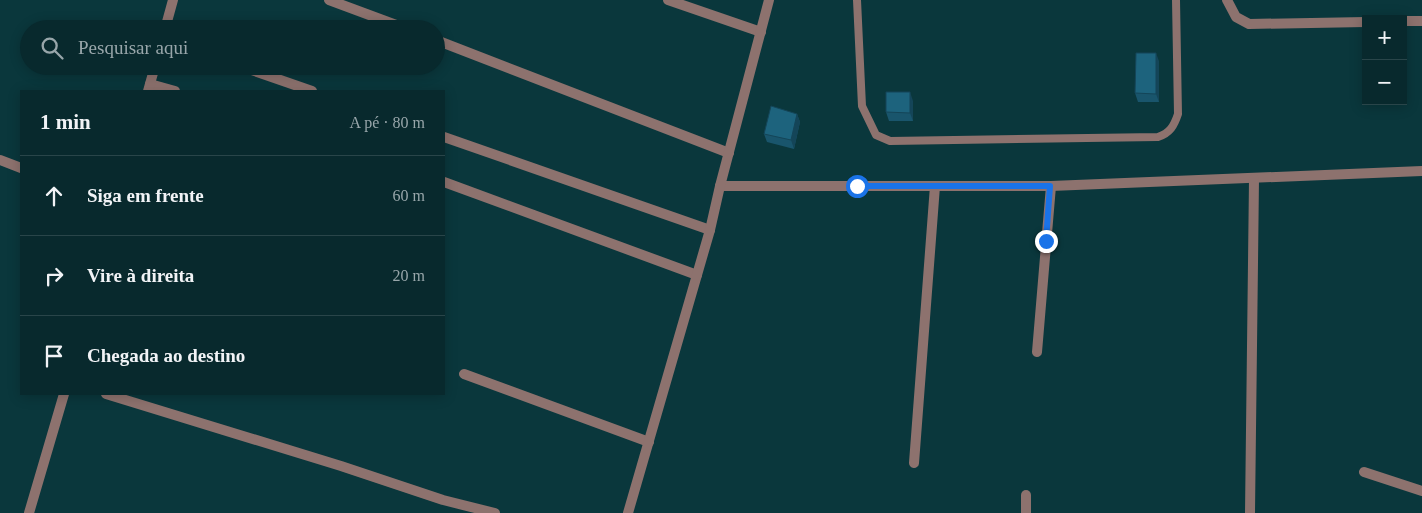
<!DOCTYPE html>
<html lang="pt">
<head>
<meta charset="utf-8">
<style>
	:root { --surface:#08292d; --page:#163539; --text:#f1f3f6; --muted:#98a6aa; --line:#294549 }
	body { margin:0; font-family:"Times New Roman",serif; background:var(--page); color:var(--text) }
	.controls { position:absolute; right:15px; top:15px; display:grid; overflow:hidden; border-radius:0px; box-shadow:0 2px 12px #0003 }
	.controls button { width:45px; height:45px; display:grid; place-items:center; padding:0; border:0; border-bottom:1px solid var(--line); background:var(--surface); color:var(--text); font:25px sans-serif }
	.stop { position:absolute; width:15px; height:15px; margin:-11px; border:4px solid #1a73e8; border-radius:50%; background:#fff }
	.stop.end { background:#1a73e8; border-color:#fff; box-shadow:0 1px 5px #0008 }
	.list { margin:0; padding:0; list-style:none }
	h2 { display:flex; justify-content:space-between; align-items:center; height:65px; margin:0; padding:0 20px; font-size:21px }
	h2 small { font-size:16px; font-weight:400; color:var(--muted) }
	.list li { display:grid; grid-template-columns:32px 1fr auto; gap:15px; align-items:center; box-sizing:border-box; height:80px; padding:0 20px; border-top:1px solid var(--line) }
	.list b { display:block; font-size:19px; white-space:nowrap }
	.list em { font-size:16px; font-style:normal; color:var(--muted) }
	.icon { flex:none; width:28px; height:28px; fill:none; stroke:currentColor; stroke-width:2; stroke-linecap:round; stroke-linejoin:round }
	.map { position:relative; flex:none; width:1422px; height:513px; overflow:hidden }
	.search { position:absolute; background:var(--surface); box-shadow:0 2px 12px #0003; left:20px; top:20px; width:425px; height:55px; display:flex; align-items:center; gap:12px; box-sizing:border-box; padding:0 18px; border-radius:28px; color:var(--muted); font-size:19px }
	.panel { position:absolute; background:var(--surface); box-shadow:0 2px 12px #0003; left:20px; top:90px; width:425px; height:305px; border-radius:0px }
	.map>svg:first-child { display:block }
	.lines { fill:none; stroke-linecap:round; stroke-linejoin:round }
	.service { stroke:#8d726e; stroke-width:8 }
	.minor { stroke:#8d726e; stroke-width:10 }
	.wall { fill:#19556c }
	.shaded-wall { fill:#144558 }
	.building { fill:#1d637d; stroke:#144558 }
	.route { stroke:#1a73e8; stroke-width:6 }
</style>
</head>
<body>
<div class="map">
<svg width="1422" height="513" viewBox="0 0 1422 513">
	<rect width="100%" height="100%" fill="#0a373c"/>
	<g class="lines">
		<path class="service" d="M 857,0 L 862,106 L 876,135 L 890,141 L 1158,137 C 1170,133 1174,126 1178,114 L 1176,0"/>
		<g class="minor">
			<path d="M 329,0 L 407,29"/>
			<path d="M 668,0 L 761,32"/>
			<path d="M 1227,0 L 1236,17 L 1249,24 L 1366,22"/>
			<path d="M 1403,21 L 1422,21"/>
			<path d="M 165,29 L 173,0"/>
			<path d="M 436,40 L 729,153"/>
			<path d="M 240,66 L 312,91"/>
			<path d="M 150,84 L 175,91"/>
			<path d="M 148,91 L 155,66"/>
			<path d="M 444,137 L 710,230"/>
			<path d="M 0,160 L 21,168"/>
			<path d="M 444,182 L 697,275"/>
			<path d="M 720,186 L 1051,186 L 1422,171"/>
			<path d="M 1037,352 L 1051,186"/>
			<path d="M 464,374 L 649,442"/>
			<path d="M 106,394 L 341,466 L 443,500 L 495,513"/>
			<path d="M 914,463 L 935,186"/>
			<path d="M 1364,472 L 1422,491"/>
			<path d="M 29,513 L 64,394"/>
			<path d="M 628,513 L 710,230 L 720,186 L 769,0"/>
			<path d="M 1026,513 L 1026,495"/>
			<path d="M 1250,513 L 1254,179"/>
		</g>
	</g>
	<g class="wall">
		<path d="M 1159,61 L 1159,102 L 1138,102 L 1135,93 Z"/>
		<path d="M 913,101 L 913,121 L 889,121 L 886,112 Z"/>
		<path d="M 797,114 L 800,122 L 794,149 L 767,142 L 764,134 Z"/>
	</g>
	<g class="shaded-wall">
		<path d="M 1156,53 L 1159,61 L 1159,102 L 1156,94 Z"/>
		<path d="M 910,92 L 913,101 L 913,121 L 910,113 Z"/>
		<path d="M 797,114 L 800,122 L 794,149 L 791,140 Z"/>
	</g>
	<g class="building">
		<path d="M 1136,53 L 1156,53 L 1156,94 L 1135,93 Z"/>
		<path d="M 886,92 L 910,92 L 910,113 L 886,112 Z"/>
		<path d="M 771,106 L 797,114 L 791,140 L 764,134 Z"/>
	</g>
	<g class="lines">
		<path class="route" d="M 857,186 L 1050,186 L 1046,241"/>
	</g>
</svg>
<div class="controls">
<button>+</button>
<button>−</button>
</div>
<div class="stop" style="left:857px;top:186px"></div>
<div class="stop end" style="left:1046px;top:241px"></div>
<div class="search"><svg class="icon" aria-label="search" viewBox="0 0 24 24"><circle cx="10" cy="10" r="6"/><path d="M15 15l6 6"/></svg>Pesquisar aqui</div>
<section class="panel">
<h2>1 min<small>A pé · 80 m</small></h2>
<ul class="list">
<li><svg class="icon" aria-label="ahead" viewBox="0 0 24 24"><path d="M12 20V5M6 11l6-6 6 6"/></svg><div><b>Siga em frente</b></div><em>60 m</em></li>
<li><svg class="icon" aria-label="right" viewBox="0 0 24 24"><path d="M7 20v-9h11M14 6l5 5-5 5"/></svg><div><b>Vire à direita</b></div><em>20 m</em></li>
<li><svg class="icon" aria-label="arrive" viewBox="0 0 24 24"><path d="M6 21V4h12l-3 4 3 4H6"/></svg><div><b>Chegada ao destino</b></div></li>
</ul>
</section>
</div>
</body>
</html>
